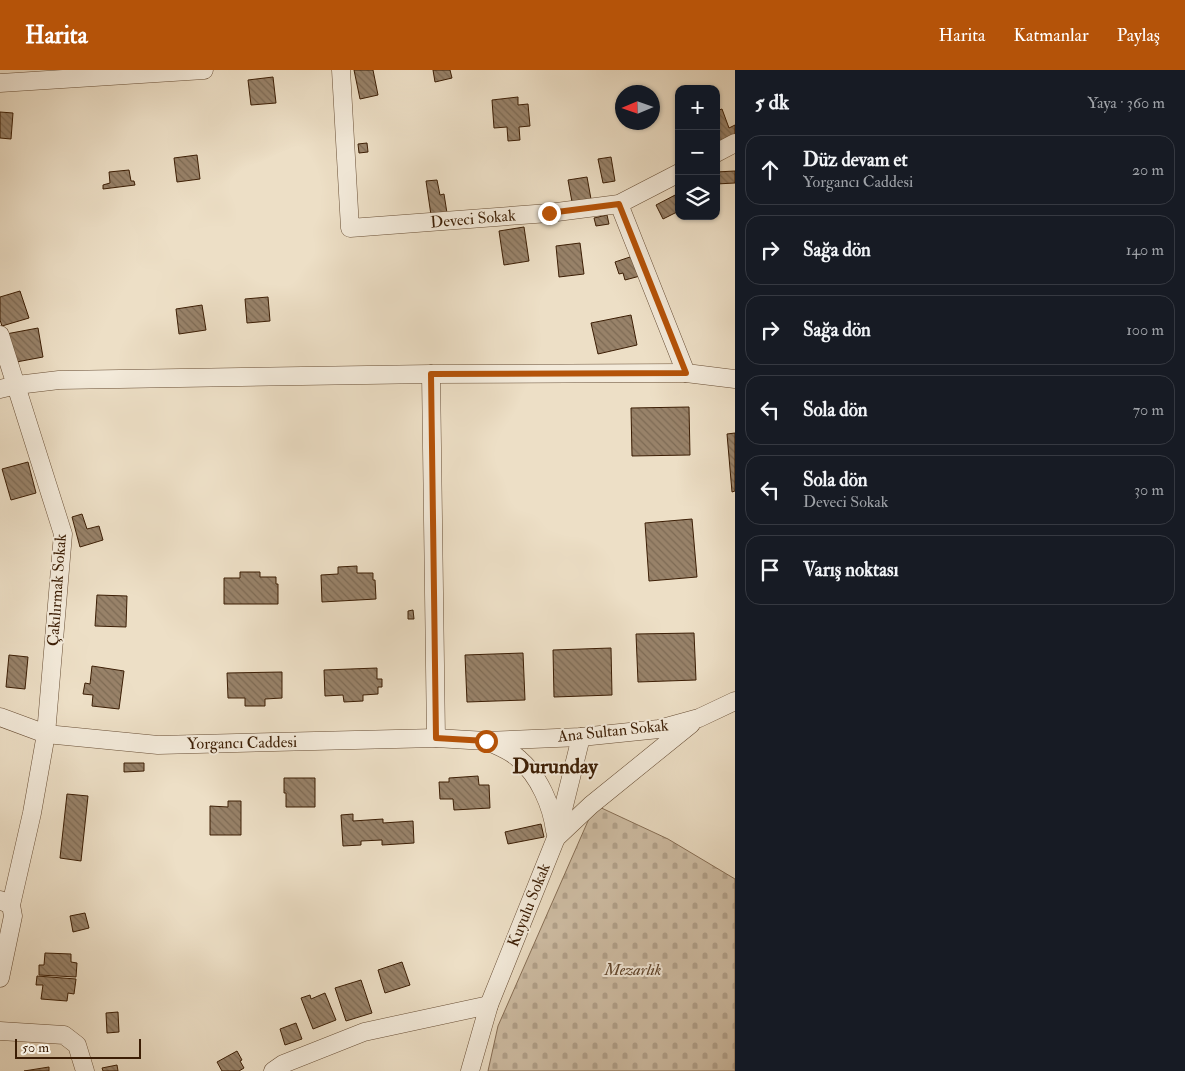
<!DOCTYPE html>
<html lang="tr">
<head>
<meta charset="utf-8">
<style>
	:root { --surface:#171b24; --page:#242831; --text:#f1f3f6; --muted:#9ea1a6; --line:#363941; --accent:#b45309 }
	body { margin:0; font-family:"IM FELL Double Pica",serif; background:var(--page); color:var(--text) }
	.controls { position:absolute; right:15px; top:15px; display:grid; overflow:hidden; border-radius:10px; box-shadow:0 1px 4px #0004 }
	.controls button { width:45px; height:45px; display:grid; place-items:center; padding:0; border:0; border-bottom:1px solid var(--line); background:var(--surface); color:var(--text); font:25px sans-serif }
	.compass { position:absolute; left:615px; top:15px; width:45px; height:45px; border-radius:50%; background:var(--surface); box-shadow:0 1px 4px #0004; rotate:268deg }
	.scale { position:absolute; left:15px; bottom:12px; width:126px; box-sizing:border-box; padding-left:5px; border:2px solid #3c1e05; border-top:0; font-size:14px; line-height:18px; white-space:nowrap; color:#3c1e05; -webkit-text-stroke:4px #f3eada; paint-order:stroke }
	.stop { position:absolute; width:15px; height:15px; margin:-11px; border:4px solid #b45309; border-radius:50%; background:#fff }
	.stop.end { background:#b45309; border-color:#fff; box-shadow:0 1px 5px #0008 }
	.list { margin:0; padding:0; list-style:none }
	h2 { display:flex; justify-content:space-between; align-items:center; height:65px; margin:0; padding:0 20px; font-size:21px }
	h2 small { font-size:16px; font-weight:400; color:var(--muted) }
	.list li { display:grid; grid-template-columns:32px 1fr auto; gap:15px; align-items:center; box-sizing:border-box; height:70px; margin:0 10px 10px; padding:0 10px; border:1px solid var(--line); border-radius:15px }
	.list b { display:block; font-size:19px; white-space:nowrap }
	.list p { margin:0; font-size:16px; white-space:nowrap; color:var(--muted) }
	.list em { font-size:16px; font-style:normal; color:var(--muted) }
	.icon { flex:none; width:28px; height:28px; fill:none; stroke:currentColor; stroke-width:2; stroke-linecap:round; stroke-linejoin:round }
	.map { position:relative; flex:none; width:735px; height:1001px; overflow:hidden }
	header { display:flex; align-items:center; gap:30px; box-sizing:border-box; height:70px; padding:0 25px; background:var(--accent); color:#fff }
	header strong { font-size:24px }
	nav { display:flex; gap:28px; margin-inline-start:auto; font-size:18px }
	main { display:flex }
	aside { flex:1; background:var(--surface) }
	.map>svg:first-child { display:block }
	.cemetery { fill:url(#cemetery-stones); stroke:#866e55 }
	.building { fill:url(#building-back-hatch); stroke:#3c1e05 }
	.lines { fill:none; stroke-linecap:round; stroke-linejoin:round }
	.minor-casing { stroke:#684e35; stroke-width:19 }
	.minor { stroke:#f3eada; stroke-width:18 }
	.route { stroke:#b45309; stroke-width:6 }
	.labels { text-anchor:middle; dominant-baseline:central; stroke-width:4; stroke-linejoin:round; paint-order:stroke }
	.street-label { font-size:16px; fill:#3c1e05; stroke:#f3eada }
	.park-label { font-size:16px; font-style:italic; fill:#61462d; stroke:#f3eada }
	.district-label { font-size:21px; font-weight:bold; fill:#3c1e05; stroke:#f3eada }
</style>
</head>
<body>
<header>
<strong>Harita</strong>
<nav><a>Harita</a><a>Katmanlar</a><a>Paylaş</a></nav>
</header>
<main>
<div class="map">
<svg width="735" height="1001" viewBox="0 0 735 1001">
	<defs>
		<pattern id="cemetery-stones" width="16" height="16" patternUnits="userSpaceOnUse" patternTransform="scale(1.25)"><rect width="16" height="16" fill="#cfbea5"/><path d="M2 7V4a2 2 0 0 1 4 0v3zM10 15v-3a2 2 0 0 1 4 0v3z" fill="#b3a38d"/></pattern>
		<pattern id="building-back-hatch" width="6" height="6" patternUnits="userSpaceOnUse" patternTransform="scale(1.25)"><rect width="6" height="6" fill="#988269"/><path d="M-1 5l2 2M0 0l6 6M5-1l2 2" fill="none" stroke="#7d6a54"/></pattern>
	</defs>
	<rect width="100%" height="100%" fill="#eddfc6"/>
	<filter id="stains"><feTurbulence type="fractalNoise" baseFrequency=".004" numOctaves="4"/><feColorMatrix values="0 0 0 0 .2 0 0 0 0 .09 0 0 0 0 .02 0 0 0 .5 -.17"/></filter>
	<radialGradient id="worn" r=".72"><stop offset=".6" stop-color="#630" stop-opacity="0"/><stop offset="1" stop-color="#630" stop-opacity=".3"/></radialGradient>
	<path class="cemetery" d="M 595,735 L 668,769 L 735,809 L 735,1001 L 488,1001 L 498,956 Z"/>
	<g class="building">
		<path d="M 354,0 L 373,0 L 378,25 L 360,29 Z"/>
		<path d="M 433,0 L 450,0 L 452,8 L 435,12 Z"/>
		<path d="M 273,7 L 276,33 L 251,35 L 248,10 Z"/>
		<path d="M 518,27 L 518,35 L 528,34 L 530,56 L 519,57 L 520,70 L 508,71 L 507,57 L 494,58 L 492,30 Z"/>
		<path d="M 722,39 L 729,58 L 735,55 L 735,68 L 721,73 L 716,60 L 716,41 Z"/>
		<path d="M 0,42 L 13,43 L 11,69 L 0,68 Z"/>
		<path d="M 367,73 L 368,82 L 359,83 L 358,74 Z"/>
		<path d="M 197,85 L 200,109 L 177,112 L 174,88 Z"/>
		<path d="M 611,87 L 615,111 L 603,113 L 598,89 Z"/>
		<path d="M 129,100 L 131,111 L 134,111 L 135,115 L 103,119 L 103,115 L 110,113 L 109,102 Z"/>
		<path d="M 735,101 L 735,113 L 716,114 L 716,102 Z"/>
		<path d="M 587,107 L 591,129 L 572,132 L 568,110 Z"/>
		<path d="M 437,110 L 440,125 L 444,124 L 447,143 L 431,145 L 426,111 Z"/>
		<path d="M 679,123 L 679,141 L 663,149 L 656,135 Z"/>
		<path d="M 607,145 L 609,154 L 596,156 L 594,148 Z"/>
		<path d="M 524,157 L 529,191 L 504,195 L 499,161 Z"/>
		<path d="M 580,173 L 584,204 L 559,207 L 556,176 Z"/>
		<path d="M 633,186 L 640,206 L 625,210 L 623,203 L 619,204 L 615,192 Z"/>
		<path d="M 20,221 L 29,248 L 2,256 L 0,250 L 0,227 Z"/>
		<path d="M 268,227 L 270,251 L 247,253 L 245,229 Z"/>
		<path d="M 202,235 L 206,260 L 179,264 L 176,239 Z"/>
		<path d="M 631,245 L 637,275 L 598,284 L 591,253 Z"/>
		<path d="M 38,258 L 43,287 L 11,293 L 6,264 Z"/>
		<path d="M 689,337 L 690,385 L 632,386 L 631,338 Z"/>
		<path d="M 735,363 L 735,421 L 732,422 L 727,364 Z"/>
		<path d="M 28,392 L 36,423 L 11,430 L 2,399 Z"/>
		<path d="M 82,444 L 87,459 L 99,456 L 103,470 L 80,477 L 72,447 Z"/>
		<path d="M 692,449 L 697,507 L 649,511 L 645,453 Z"/>
		<path d="M 357,496 L 357,503 L 373,503 L 373,510 L 375,510 L 376,529 L 322,532 L 321,505 L 338,504 L 338,497 Z"/>
		<path d="M 240,502 L 260,502 L 260,507 L 276,507 L 276,514 L 278,514 L 278,534 L 224,534 L 224,508 L 240,508 Z"/>
		<path d="M 97,525 L 127,526 L 126,557 L 95,556 Z"/>
		<path d="M 413,540 L 414,549 L 408,549 L 408,541 Z"/>
		<path d="M 694,563 L 696,610 L 638,612 L 636,564 Z"/>
		<path d="M 611,578 L 612,625 L 554,627 L 553,580 Z"/>
		<path d="M 523,583 L 525,630 L 467,632 L 465,585 Z"/>
		<path d="M 9,585 L 28,587 L 25,619 L 6,617 Z"/>
		<path d="M 92,596 L 124,601 L 119,639 L 92,636 L 93,625 L 83,624 L 85,613 L 90,614 Z"/>
		<path d="M 377,598 L 377,609 L 382,609 L 382,617 L 378,617 L 378,624 L 363,625 L 363,631 L 344,632 L 343,625 L 325,626 L 324,600 Z"/>
		<path d="M 282,602 L 282,628 L 265,629 L 265,636 L 245,636 L 245,628 L 228,628 L 227,603 Z"/>
		<path d="M 124,693 L 144,693 L 144,701 L 124,702 Z"/>
		<path d="M 478,706 L 479,715 L 489,715 L 490,738 L 454,740 L 453,729 L 440,729 L 439,712 L 449,712 L 449,708 Z"/>
		<path d="M 284,708 L 315,708 L 315,737 L 286,737 L 286,723 L 284,723 Z"/>
		<path d="M 67,724 L 88,726 L 81,791 L 60,788 Z"/>
		<path d="M 228,731 L 241,731 L 241,765 L 210,765 L 210,736 L 228,737 Z"/>
		<path d="M 353,744 L 353,751 L 383,749 L 383,753 L 413,751 L 414,773 L 382,775 L 382,770 L 361,771 L 361,775 L 343,776 L 341,745 Z"/>
		<path d="M 541,754 L 544,767 L 508,774 L 505,762 Z"/>
		<path d="M 85,843 L 89,858 L 73,862 L 70,846 Z"/>
		<path d="M 45,883 L 71,884 L 71,892 L 77,893 L 76,907 L 39,905 L 39,895 L 44,895 Z"/>
		<path d="M 402,892 L 410,915 L 385,923 L 378,900 Z"/>
		<path d="M 37,906 L 76,909 L 74,924 L 68,923 L 67,931 L 41,929 L 43,915 L 36,915 Z"/>
		<path d="M 361,910 L 372,943 L 346,951 L 335,918 Z"/>
		<path d="M 325,923 L 336,950 L 313,959 L 301,928 L 310,925 L 311,929 Z"/>
		<path d="M 118,942 L 119,962 L 107,963 L 106,943 Z"/>
		<path d="M 296,953 L 302,969 L 285,975 L 280,959 Z"/>
		<path d="M 237,981 L 242,990 L 240,991 L 244,998 L 239,1001 L 222,1001 L 217,992 Z"/>
		<path d="M 117,995 L 118,1001 L 103,1001 L 102,998 Z"/>
		<path d="M 49,997 L 49,1001 L 24,1001 Z"/>
	</g>
	<g class="lines">
		<g class="minor-casing">
			<g id="minor">
				<path d="M 341,0 L 350,158 L 549,143 L 619,134 L 679,103"/>
				<path d="M 0,13 L 204,0"/>
				<path d="M 716,83 L 735,73"/>
				<path d="M 619,134 L 686,303 L 735,309"/>
				<path d="M 0,265 L 63,464 L 46,664 L 32,743 L 11,835"/>
				<path d="M 0,319 L 17,315 L 59,310 L 431,304"/>
				<path d="M 0,647 L 46,664 L 158,675 L 436,668 L 486,671 L 581,667 L 659,659 L 699,648 L 735,631"/>
				<path d="M 436,668 L 431,304 L 686,303"/>
				<path d="M 489,672 C 500,677 511,681 519,689 C 539,706 552,736 555,761"/>
				<path d="M 556,768 L 591,735 L 691,654"/>
				<path d="M 0,908 L 13,846 L 11,835 L 0,830"/>
				<path d="M 0,961 L 64,965 L 77,975 L 85,1001"/>
				<path d="M 273,1001 L 283,994 L 364,962 L 489,935"/>
				<path d="M 470,1001 L 489,935 L 556,768 L 581,667"/>
			</g>
		</g>
		<use href="#minor" class="minor"/>
	</g>
	<g class="lines">
		<path class="route" d="M 486,671 L 436,668 L 431,304 L 686,303 L 619,134 L 549,143"/>
	</g>
	<g class="labels">
		<g class="street-label">
			<text transform="translate(473 149) rotate(-5)">Deveci Sokak</text>
			<text transform="translate(57 520) rotate(-86)">Çakılırmak Sokak</text>
			<text transform="translate(613 661) rotate(-6)">Ana Sultan Sokak</text>
			<text transform="translate(242 673) rotate(-1)">Yorgancı Caddesi</text>
			<text transform="translate(529 835) rotate(-68)">Kuyulu Sokak</text>
		</g>
		<g class="park-label">
			<text x="633" y="900">Mezarlık</text>
		</g>
		<g class="district-label">
			<text x="555" y="696">Durunday</text>
		</g>
	</g>
	<rect width="100%" height="100%" filter="url(#stains)"/>
	<rect width="100%" height="100%" fill="url(#worn)"/>
</svg>
<div class="controls">
<button>+</button>
<button>−</button>
<button><svg class="icon" aria-label="layers" viewBox="0 0 24 24"><path d="M12 4l9 5-9 5-9-5zM3 14l9 5 9-5"/></svg></button>
</div>
<svg class="compass" viewBox="-18 -18 36 36"><path d="M0-13l5 13h-10z" fill="#e53935"/><path d="M0 13l5-13h-10z" fill="#9ea1a6"/></svg>
<div class="scale">50 m</div>
<div class="stop" style="left:486px;top:671px"></div>
<div class="stop end" style="left:549px;top:143px"></div>
</div>
<aside>
<h2>5 dk<small>Yaya · 360 m</small></h2>
<ul class="list">
<li><svg class="icon" aria-label="ahead" viewBox="0 0 24 24"><path d="M12 20V5M6 11l6-6 6 6"/></svg><div><b>Düz devam et</b><p>Yorgancı Caddesi</p></div><em>20 m</em></li>
<li><svg class="icon" aria-label="right" viewBox="0 0 24 24"><path d="M7 20v-9h11M14 6l5 5-5 5"/></svg><div><b>Sağa dön</b></div><em>140 m</em></li>
<li><svg class="icon" aria-label="right" viewBox="0 0 24 24"><path d="M7 20v-9h11M14 6l5 5-5 5"/></svg><div><b>Sağa dön</b></div><em>100 m</em></li>
<li><svg class="icon" aria-label="left" viewBox="0 0 24 24"><path d="M17 20v-9H6M10 6l-5 5 5 5"/></svg><div><b>Sola dön</b></div><em>70 m</em></li>
<li><svg class="icon" aria-label="left" viewBox="0 0 24 24"><path d="M17 20v-9H6M10 6l-5 5 5 5"/></svg><div><b>Sola dön</b><p>Deveci Sokak</p></div><em>30 m</em></li>
<li><svg class="icon" aria-label="arrive" viewBox="0 0 24 24"><path d="M6 21V4h12l-3 4 3 4H6"/></svg><div><b>Varış noktası</b></div></li>
</ul>
</aside>
</main>
</body>
</html>
